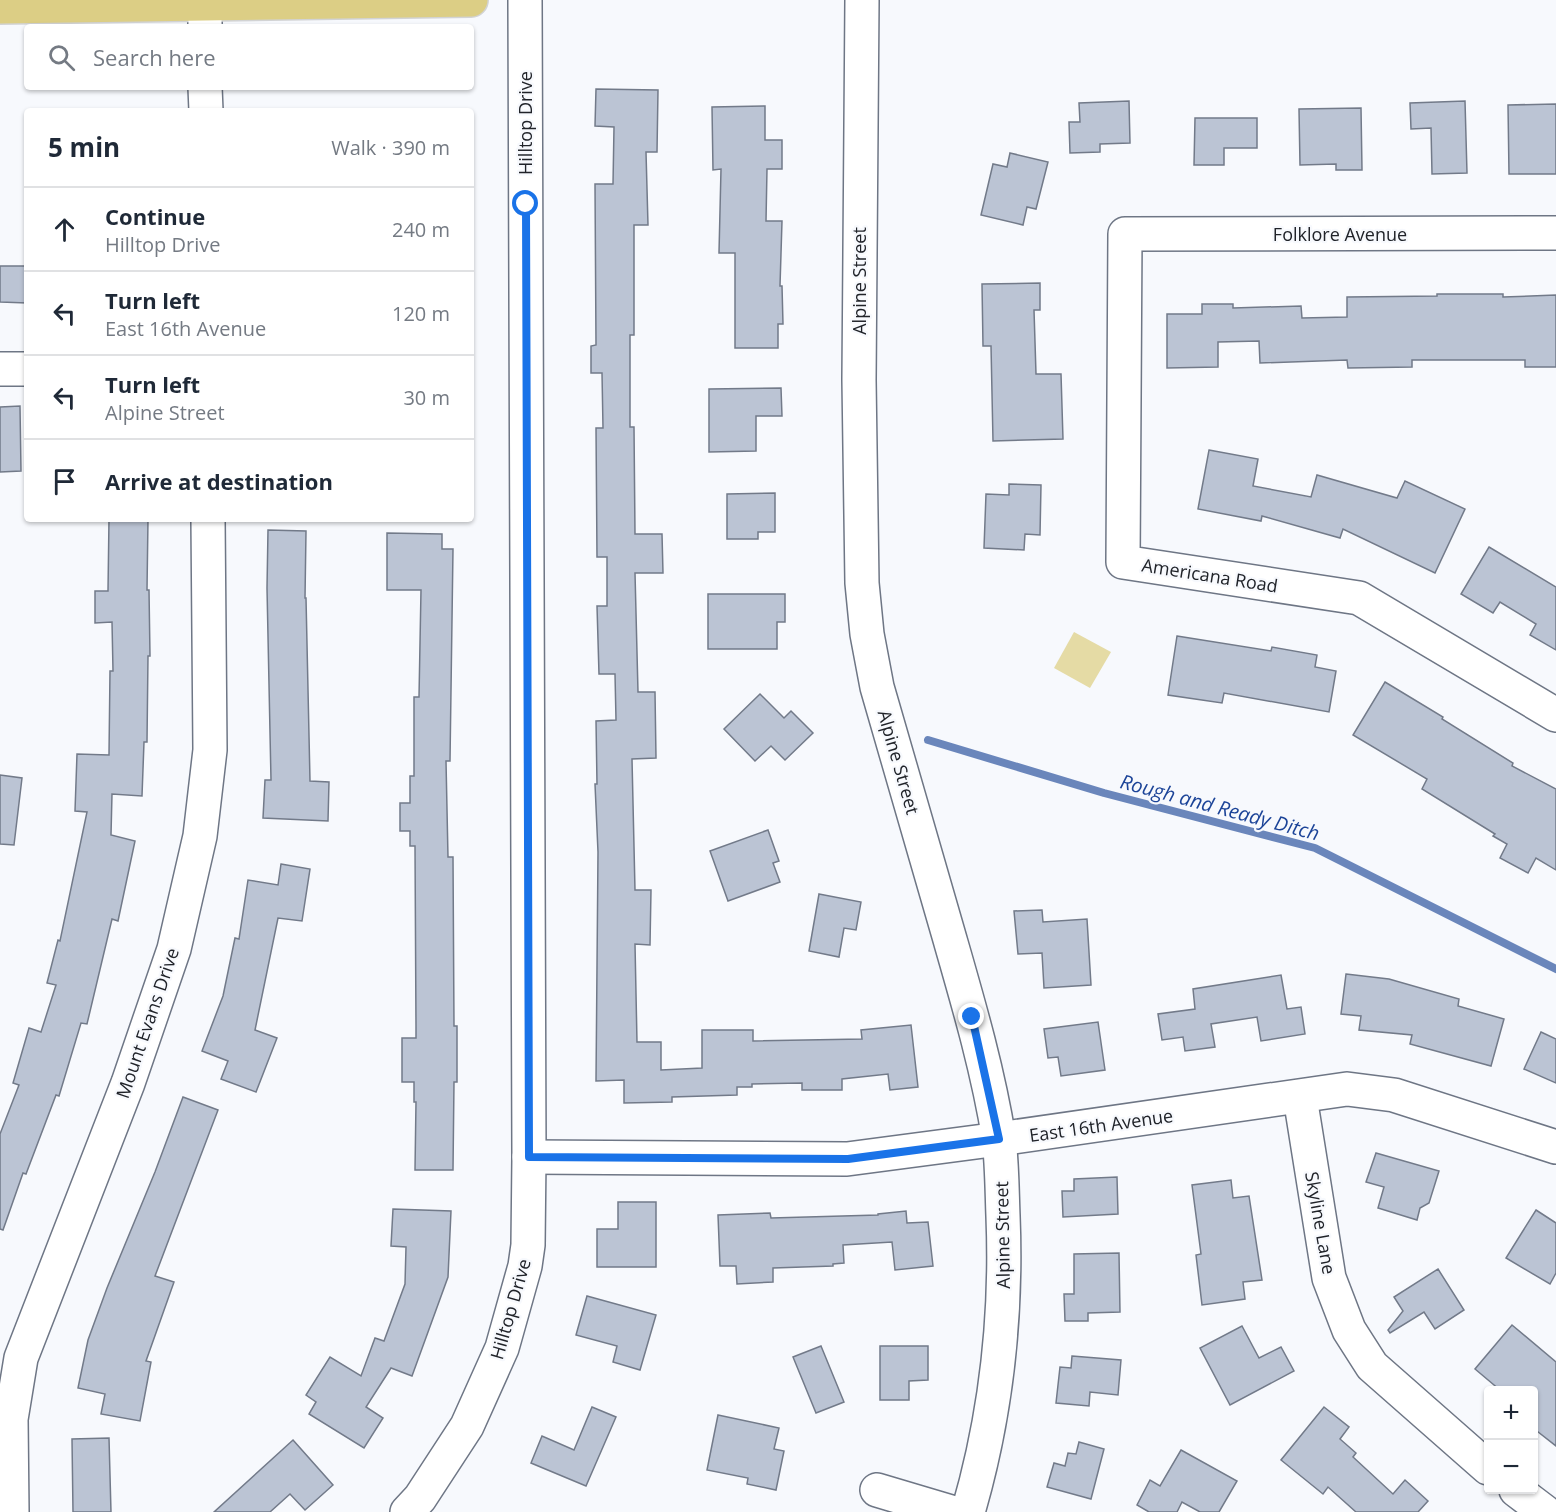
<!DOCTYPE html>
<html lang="en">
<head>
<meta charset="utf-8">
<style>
	:root { --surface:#fff; --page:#f2f2f3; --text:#1f2937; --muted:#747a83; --line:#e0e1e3 }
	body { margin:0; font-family:"Open Sans",sans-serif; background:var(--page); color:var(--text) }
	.controls { position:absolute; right:18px; bottom:18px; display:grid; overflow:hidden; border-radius:6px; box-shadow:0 2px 4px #0004 }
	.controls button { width:54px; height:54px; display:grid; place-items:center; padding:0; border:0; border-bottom:2px solid var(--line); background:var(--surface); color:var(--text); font:30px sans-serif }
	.stop { position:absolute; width:18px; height:18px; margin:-14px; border:4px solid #1a73e8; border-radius:50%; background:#fff }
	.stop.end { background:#1a73e8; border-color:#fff; box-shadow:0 2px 6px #0008 }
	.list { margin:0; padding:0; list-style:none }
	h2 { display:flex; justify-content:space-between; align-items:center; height:78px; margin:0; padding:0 24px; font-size:26px }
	h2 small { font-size:20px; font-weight:400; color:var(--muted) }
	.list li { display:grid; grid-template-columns:39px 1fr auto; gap:18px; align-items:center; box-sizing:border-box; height:84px; padding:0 24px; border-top:2px solid var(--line) }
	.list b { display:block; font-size:22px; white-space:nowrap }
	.list p { margin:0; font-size:20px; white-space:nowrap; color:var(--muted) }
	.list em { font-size:20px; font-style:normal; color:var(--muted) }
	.icon { flex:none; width:33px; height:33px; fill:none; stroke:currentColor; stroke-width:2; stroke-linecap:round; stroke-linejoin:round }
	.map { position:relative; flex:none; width:1556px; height:1512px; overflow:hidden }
	.search { position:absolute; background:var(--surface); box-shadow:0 2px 4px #0004; left:24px; top:24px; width:450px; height:66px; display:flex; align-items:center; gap:15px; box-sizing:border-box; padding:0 21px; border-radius:6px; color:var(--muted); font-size:22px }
	.panel { position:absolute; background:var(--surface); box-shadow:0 2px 4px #0004; left:24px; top:108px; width:450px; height:414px; border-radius:6px }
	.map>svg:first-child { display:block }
	.green { fill:#e5dba5 }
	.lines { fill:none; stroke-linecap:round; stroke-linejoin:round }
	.stream { stroke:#6a86bb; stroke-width:8 }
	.building { fill:#bbc4d4; stroke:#727a89; stroke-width:1.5 }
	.minor-casing { stroke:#6e7685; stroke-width:36 }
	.major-casing { stroke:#d2d3d4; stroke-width:36 }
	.minor { stroke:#fff; stroke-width:33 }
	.major { stroke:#dcce85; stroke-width:33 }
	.route { stroke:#1a73e8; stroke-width:8 }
	.labels { text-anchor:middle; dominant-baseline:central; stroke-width:4.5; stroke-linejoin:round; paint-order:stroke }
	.street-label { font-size:18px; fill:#202329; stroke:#f7f9fd }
	.water-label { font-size:20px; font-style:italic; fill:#1c4498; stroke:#f7f9fd }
</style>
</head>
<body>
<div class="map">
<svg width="1556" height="1512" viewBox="0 0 1556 1512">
	<rect width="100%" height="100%" fill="#f7f9fd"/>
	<path class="green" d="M 1074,632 L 1111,652 L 1090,688 L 1054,668 Z"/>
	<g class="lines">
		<path class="stream" d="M 928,740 L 1104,793 L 1315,848 L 1556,969"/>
	</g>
	<g class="building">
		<path d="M 596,89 L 658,90 L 657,152 L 646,152 L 648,225 L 634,225 L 634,335 L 630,335 L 630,427 L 634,427 L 635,534 L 662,534 L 663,573 L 635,573 L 638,692 L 655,692 L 656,758 L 632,759 L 635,890 L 651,890 L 650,945 L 635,944 L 637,1042 L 661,1042 L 661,1070 L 702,1068 L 702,1030 L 753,1030 L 753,1041 L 862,1039 L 861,1030 L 911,1025 L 918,1087 L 890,1090 L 888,1074 L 842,1079 L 842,1090 L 802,1090 L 802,1083 L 752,1084 L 752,1087 L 737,1087 L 737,1095 L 672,1097 L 672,1102 L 624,1103 L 624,1080 L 596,1081 L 598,852 L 595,784 L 597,784 L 596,721 L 616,720 L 615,674 L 599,674 L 597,606 L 607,606 L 607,557 L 597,557 L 596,428 L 603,428 L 602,373 L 591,373 L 591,346 L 596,345 L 595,184 L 613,184 L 614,127 L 595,126 Z"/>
		<path d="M 1129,101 L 1130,143 L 1100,144 L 1100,152 L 1070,153 L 1069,122 L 1080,122 L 1079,103 Z"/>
		<path d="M 1465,101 L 1467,173 L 1432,174 L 1431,128 L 1411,129 L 1410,103 Z"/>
		<path d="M 1556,104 L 1556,174 L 1509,174 L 1508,105 Z"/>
		<path d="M 765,106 L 765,140 L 782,140 L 782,169 L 767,169 L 766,221 L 782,221 L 780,286 L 782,286 L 783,324 L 778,324 L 778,348 L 735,348 L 735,253 L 719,253 L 721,169 L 713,170 L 712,107 Z"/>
		<path d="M 1361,108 L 1362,170 L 1336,170 L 1336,164 L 1300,165 L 1299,109 Z"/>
		<path d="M 1195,118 L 1257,118 L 1257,148 L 1224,148 L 1224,165 L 1194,165 Z"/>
		<path d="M 1010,153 L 1048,162 L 1036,209 L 1027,207 L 1023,225 L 981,215 L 993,164 L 1007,167 Z"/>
		<path d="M 0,266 L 27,266 L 27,303 L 0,302 Z"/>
		<path d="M 1040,283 L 1040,310 L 1034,310 L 1036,374 L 1061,374 L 1063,439 L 993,441 L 991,346 L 983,346 L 982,284 Z"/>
		<path d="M 1437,294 L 1503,294 L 1503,297 L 1556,295 L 1556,367 L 1525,367 L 1525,360 L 1412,360 L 1412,367 L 1348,368 L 1347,360 L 1260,363 L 1259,341 L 1218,342 L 1218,367 L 1167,368 L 1167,314 L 1202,314 L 1202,304 L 1233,304 L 1233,308 L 1301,306 L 1302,318 L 1347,317 L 1347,297 L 1437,296 Z"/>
		<path d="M 781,388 L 782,416 L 756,416 L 756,451 L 709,452 L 709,389 Z"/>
		<path d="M 20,406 L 21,471 L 0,472 L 0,407 Z"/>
		<path d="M 1209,450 L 1258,459 L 1253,486 L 1311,497 L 1317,475 L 1397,498 L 1405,481 L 1465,509 L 1435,573 L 1343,529 L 1340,538 L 1262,516 L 1261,521 L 1198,509 Z"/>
		<path d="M 1009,484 L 1041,485 L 1040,535 L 1025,534 L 1024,550 L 984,548 L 986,494 L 1009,495 Z"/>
		<path d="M 775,493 L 775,532 L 758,532 L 758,539 L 727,539 L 727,494 Z"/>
		<path d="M 109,519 L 148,519 L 147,590 L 149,590 L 150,656 L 148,656 L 147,742 L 144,742 L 142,796 L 112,794 L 111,835 L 135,841 L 118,921 L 112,919 L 87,1024 L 81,1023 L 59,1096 L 56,1095 L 26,1174 L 23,1173 L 3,1230 L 0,1229 L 0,1134 L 19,1085 L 13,1083 L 29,1028 L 41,1032 L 56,985 L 47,983 L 58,940 L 60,941 L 87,812 L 75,811 L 77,754 L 109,755 L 110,671 L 113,671 L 112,622 L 95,623 L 95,591 L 108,591 Z"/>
		<path d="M 268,530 L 306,531 L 305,598 L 306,598 L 310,781 L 329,782 L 328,821 L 263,818 L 265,780 L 271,780 L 267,588 Z"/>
		<path d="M 387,533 L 442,534 L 442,549 L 453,549 L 450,761 L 446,761 L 448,857 L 453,857 L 454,1026 L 457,1026 L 457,1082 L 454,1082 L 453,1170 L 415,1170 L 416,1102 L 414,1102 L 414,1082 L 402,1082 L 402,1038 L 416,1038 L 416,1027 L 415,846 L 410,846 L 410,831 L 400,831 L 400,803 L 410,803 L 410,776 L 414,776 L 414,697 L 419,697 L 421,590 L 387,590 Z"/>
		<path d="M 1489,547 L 1556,587 L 1556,650 L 1530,635 L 1536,624 L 1500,602 L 1493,613 L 1461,594 Z"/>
		<path d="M 708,594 L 785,594 L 785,622 L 777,622 L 777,649 L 708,649 Z"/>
		<path d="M 1177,636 L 1271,651 L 1272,647 L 1317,655 L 1315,667 L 1336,671 L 1329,712 L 1224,693 L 1222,703 L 1168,695 Z"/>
		<path d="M 1385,682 L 1443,717 L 1442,719 L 1513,763 L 1512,766 L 1556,789 L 1556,870 L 1536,858 L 1528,873 L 1500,858 L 1507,844 L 1493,836 L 1495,834 L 1422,789 L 1427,779 L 1353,735 Z"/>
		<path d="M 760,694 L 784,718 L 791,711 L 813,733 L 785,760 L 771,746 L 755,761 L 724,729 Z"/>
		<path d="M 0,775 L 22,778 L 14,845 L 0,844 Z"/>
		<path d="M 768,830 L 779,861 L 773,863 L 780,882 L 728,901 L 710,851 Z"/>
		<path d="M 281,864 L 310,869 L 302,921 L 278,918 L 255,1030 L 277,1038 L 256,1092 L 221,1079 L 228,1061 L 202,1051 L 223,996 L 235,938 L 239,939 L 248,880 L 278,885 Z"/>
		<path d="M 819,894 L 861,902 L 856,930 L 844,928 L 839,957 L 809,951 Z"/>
		<path d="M 1042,910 L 1043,922 L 1087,919 L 1091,985 L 1044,988 L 1042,953 L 1018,954 L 1014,911 Z"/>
		<path d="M 1346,974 L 1389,979 L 1459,999 L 1458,1006 L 1504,1019 L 1491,1066 L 1410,1044 L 1412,1035 L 1359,1030 L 1361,1016 L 1341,1014 Z"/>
		<path d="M 1281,975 L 1287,1009 L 1301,1007 L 1305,1034 L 1261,1041 L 1257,1017 L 1211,1024 L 1215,1047 L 1185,1051 L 1183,1037 L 1162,1040 L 1158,1014 L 1195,1009 L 1193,989 Z"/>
		<path d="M 1098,1022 L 1105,1070 L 1061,1076 L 1058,1057 L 1048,1058 L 1044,1029 Z"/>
		<path d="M 1541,1032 L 1556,1039 L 1556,1083 L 1524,1069 Z"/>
		<path d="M 183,1097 L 218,1110 L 155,1276 L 174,1282 L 146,1361 L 151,1362 L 140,1421 L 101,1414 L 105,1394 L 78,1388 L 88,1340 L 107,1288 L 155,1172 Z"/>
		<path d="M 1376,1153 L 1439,1171 L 1429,1203 L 1420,1208 L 1417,1220 L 1378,1208 L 1384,1187 L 1366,1182 Z"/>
		<path d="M 1117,1177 L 1118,1214 L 1063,1217 L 1062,1191 L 1074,1191 L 1074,1179 Z"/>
		<path d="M 1231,1180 L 1233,1198 L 1249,1196 L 1262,1280 L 1243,1282 L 1245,1299 L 1202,1305 L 1196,1255 L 1201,1254 L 1192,1185 Z"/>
		<path d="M 618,1202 L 656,1202 L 656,1267 L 597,1267 L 597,1229 L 618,1229 Z"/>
		<path d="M 393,1209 L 451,1211 L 448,1277 L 412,1376 L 391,1368 L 366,1407 L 383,1418 L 364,1448 L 309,1414 L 316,1402 L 306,1395 L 330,1357 L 361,1376 L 375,1338 L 384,1341 L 405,1284 L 406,1247 L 391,1246 Z"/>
		<path d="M 1536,1210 L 1556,1223 L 1556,1273 L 1550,1284 L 1506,1258 Z"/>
		<path d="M 906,1211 L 907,1223 L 928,1222 L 933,1266 L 895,1270 L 892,1242 L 843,1245 L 844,1263 L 833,1264 L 833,1266 L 773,1268 L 773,1282 L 737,1284 L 736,1266 L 720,1266 L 718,1215 L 770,1213 L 771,1218 L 878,1215 L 878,1214 Z"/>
		<path d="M 1119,1253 L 1120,1312 L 1088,1313 L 1088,1321 L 1065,1321 L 1064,1294 L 1074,1294 L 1074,1254 Z"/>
		<path d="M 1438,1269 L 1464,1310 L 1435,1329 L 1424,1312 L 1390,1333 L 1388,1330 L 1403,1311 L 1394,1297 Z"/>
		<path d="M 587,1296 L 656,1315 L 640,1370 L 613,1362 L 617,1346 L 576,1335 Z"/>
		<path d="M 1512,1325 L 1556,1362 L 1556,1446 L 1533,1428 L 1533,1390 L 1500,1390 L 1475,1369 Z"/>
		<path d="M 1242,1326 L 1259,1358 L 1281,1347 L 1294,1371 L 1230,1405 L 1200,1348 Z"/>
		<path d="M 821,1346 L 844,1402 L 816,1413 L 793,1357 Z"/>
		<path d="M 880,1346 L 928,1346 L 928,1380 L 909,1381 L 909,1400 L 880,1400 Z"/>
		<path d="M 1072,1356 L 1121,1360 L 1118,1395 L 1090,1392 L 1089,1406 L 1056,1403 L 1060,1367 L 1071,1368 Z"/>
		<path d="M 592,1407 L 616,1417 L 586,1486 L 531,1463 L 542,1436 L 574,1450 Z"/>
		<path d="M 1324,1407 L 1349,1427 L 1340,1439 L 1356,1453 L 1353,1457 L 1393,1494 L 1405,1480 L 1428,1501 L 1418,1512 L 1356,1512 L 1328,1487 L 1323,1494 L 1281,1460 Z"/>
		<path d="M 718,1415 L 779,1428 L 774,1449 L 784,1451 L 776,1490 L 747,1484 L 748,1478 L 707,1470 Z"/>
		<path d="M 109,1438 L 111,1512 L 73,1512 L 72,1439 Z"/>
		<path d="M 293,1440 L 333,1485 L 305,1510 L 290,1494 L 270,1512 L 214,1512 Z"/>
		<path d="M 1079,1442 L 1104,1449 L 1091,1499 L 1047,1487 L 1054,1463 L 1065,1466 L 1068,1453 L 1076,1454 Z"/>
		<path d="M 1181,1450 L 1237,1481 L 1219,1512 L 1200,1512 L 1182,1502 L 1177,1512 L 1149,1512 L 1137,1505 L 1150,1480 L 1160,1486 Z"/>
	</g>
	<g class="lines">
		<g class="minor-casing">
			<g id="minor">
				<path d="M 862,0 L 859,380 L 862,583 L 867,634 L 877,687 C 901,770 925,853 949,936 C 968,1002 988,1070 999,1139 C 1002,1164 1002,1190 1003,1216 C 1007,1315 996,1416 968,1512"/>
				<path d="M 205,4 L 205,27"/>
				<path d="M 205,87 L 206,111"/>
				<path d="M 1556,233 L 1125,234 L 1123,562 L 1359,598 L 1556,715"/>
				<path d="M 0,369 L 27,369"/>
				<path d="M 1300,1097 L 1329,1278 L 1349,1330 L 1372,1366 L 1488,1468"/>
				<path d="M 529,1157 L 847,1159 L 999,1139 L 1347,1089 L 1394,1095 L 1556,1147"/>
				<path d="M 877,1490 L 951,1512"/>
				<path d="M 1516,1490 L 1545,1512"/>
				<path d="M 12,1512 L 11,1419 L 21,1358 L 128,1083 L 174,949 L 200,836 L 210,750 L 208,519"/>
				<path d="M 407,1512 L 420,1498 L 467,1426 L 502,1348 L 525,1266 L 528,1245 L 529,1157 L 525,0"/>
			</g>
		</g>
		<g class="major-casing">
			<path id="major" d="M 0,7 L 471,0"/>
		</g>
		<use href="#minor" class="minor"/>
		<use href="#major" class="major"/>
	</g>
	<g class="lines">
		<path class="route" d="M 526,204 L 529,1157 L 848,1159 L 999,1139 L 972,1017"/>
	</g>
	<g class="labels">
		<g class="street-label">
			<text transform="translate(525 123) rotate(-90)">Hilltop Drive</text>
			<text x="1340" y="234">Folklore Avenue</text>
			<text transform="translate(859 281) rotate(-90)">Alpine Street</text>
			<text transform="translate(1210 575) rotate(9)">Americana Road</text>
			<text transform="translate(899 762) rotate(74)">Alpine Street</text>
			<text transform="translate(147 1023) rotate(-71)">Mount Evans Drive</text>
			<text transform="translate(1101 1125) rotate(-8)">East 16th Avenue</text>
			<text transform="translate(1321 1223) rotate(80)">Skyline Lane</text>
			<text transform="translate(1002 1235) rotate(-91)">Alpine Street</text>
			<text transform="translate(510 1309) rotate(-74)">Hilltop Drive</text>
		</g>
		<g class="water-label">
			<text transform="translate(1220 807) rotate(15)">Rough and Ready Ditch</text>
		</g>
	</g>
</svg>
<div class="controls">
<button>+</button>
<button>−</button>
</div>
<div class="stop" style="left:526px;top:204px"></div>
<div class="stop end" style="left:972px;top:1017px"></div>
<div class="search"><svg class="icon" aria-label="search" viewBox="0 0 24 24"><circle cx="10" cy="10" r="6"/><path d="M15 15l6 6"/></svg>Search here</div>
<section class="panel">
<h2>5 min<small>Walk · 390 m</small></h2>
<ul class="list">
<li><svg class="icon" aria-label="ahead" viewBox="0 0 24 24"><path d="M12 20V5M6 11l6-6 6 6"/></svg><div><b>Continue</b><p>Hilltop Drive</p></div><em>240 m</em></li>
<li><svg class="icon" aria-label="left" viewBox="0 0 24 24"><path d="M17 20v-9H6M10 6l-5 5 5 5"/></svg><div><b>Turn left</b><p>East 16th Avenue</p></div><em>120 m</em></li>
<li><svg class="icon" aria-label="left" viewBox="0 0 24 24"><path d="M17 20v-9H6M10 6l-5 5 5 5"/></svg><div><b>Turn left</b><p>Alpine Street</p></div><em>30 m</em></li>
<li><svg class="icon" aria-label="arrive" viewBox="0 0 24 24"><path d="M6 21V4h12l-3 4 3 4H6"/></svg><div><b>Arrive at destination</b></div></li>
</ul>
</section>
</div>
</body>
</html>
